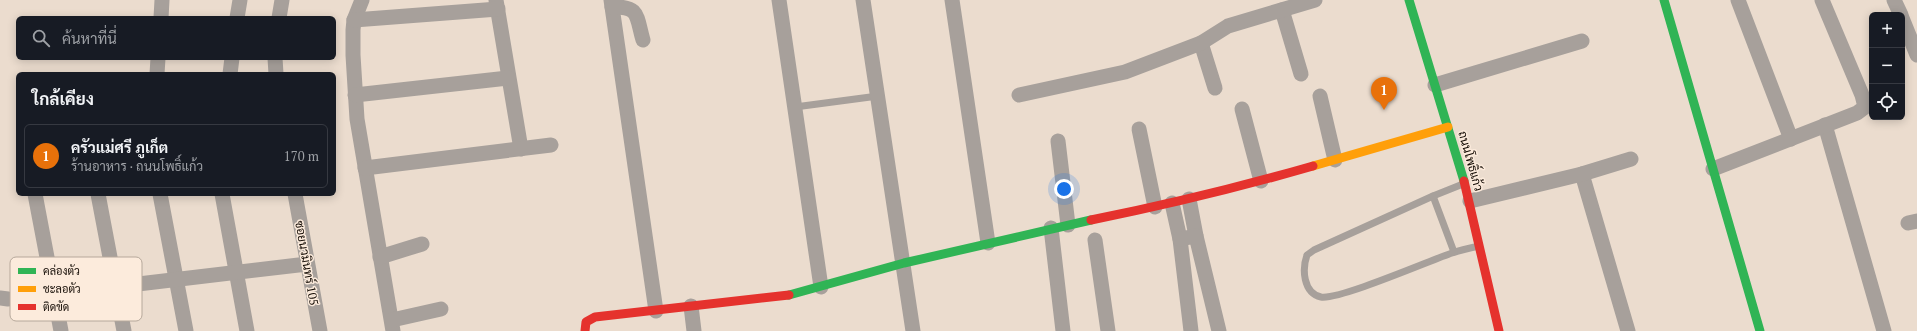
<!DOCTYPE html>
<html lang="th">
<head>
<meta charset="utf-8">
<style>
	:root { --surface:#171b24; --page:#242831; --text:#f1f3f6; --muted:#9ea1a6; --line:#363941; --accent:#afaba9 }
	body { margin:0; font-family:"PT Serif",Sarabun,serif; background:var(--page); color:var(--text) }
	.controls { position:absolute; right:12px; top:12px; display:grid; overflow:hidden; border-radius:6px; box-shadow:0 2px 10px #0003 }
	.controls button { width:36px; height:36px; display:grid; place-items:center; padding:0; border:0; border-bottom:1px solid var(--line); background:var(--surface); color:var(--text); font:20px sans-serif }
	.you { position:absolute; left:1064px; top:189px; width:14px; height:14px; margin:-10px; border:3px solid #fff; border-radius:50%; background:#1a73e8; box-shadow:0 0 0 6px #1a73e833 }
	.badge { display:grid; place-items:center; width:26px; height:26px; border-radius:50%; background:var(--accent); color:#fff; font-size:13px; font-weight:700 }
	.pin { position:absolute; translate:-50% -33px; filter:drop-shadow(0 1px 2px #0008) }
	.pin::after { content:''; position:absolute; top:21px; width:14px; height:12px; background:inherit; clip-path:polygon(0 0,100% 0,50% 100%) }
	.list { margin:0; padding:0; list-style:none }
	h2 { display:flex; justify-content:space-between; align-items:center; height:52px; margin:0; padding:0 16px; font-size:17px }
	h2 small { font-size:13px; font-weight:400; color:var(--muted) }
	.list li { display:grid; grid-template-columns:26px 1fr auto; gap:12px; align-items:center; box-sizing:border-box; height:64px; margin:0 8px 8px; padding:0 8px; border:1px solid var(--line); border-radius:6px }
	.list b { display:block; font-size:15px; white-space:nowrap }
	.list p { margin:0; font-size:13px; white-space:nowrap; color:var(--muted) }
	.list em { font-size:13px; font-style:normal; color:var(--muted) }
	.icon { flex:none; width:22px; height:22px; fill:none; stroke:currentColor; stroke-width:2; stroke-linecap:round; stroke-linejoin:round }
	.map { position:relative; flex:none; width:1917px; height:331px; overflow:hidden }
	.search { position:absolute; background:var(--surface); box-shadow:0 2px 10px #0003; left:16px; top:16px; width:320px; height:44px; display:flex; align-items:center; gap:10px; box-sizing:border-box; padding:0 14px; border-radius:6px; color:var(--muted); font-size:15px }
	.panel { position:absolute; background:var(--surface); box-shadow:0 2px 10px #0003; left:16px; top:72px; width:320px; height:124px; border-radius:6px }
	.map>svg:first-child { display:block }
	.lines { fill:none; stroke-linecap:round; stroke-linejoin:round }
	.lane { stroke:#a7a09b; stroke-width:7 }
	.street { stroke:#a7a09b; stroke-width:15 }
	.fast { stroke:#30b455; stroke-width:9 }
	.slow { stroke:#ff9f0a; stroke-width:9 }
	.jam { stroke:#e5322d; stroke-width:9 }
	.labels { text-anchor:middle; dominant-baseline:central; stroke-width:3; stroke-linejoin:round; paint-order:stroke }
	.street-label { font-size:12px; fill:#120a03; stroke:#fcebdc }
	.key { fill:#fcebdc; stroke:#b6a89b; stroke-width:1 }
	.key-label { font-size:11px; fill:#120a03 }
</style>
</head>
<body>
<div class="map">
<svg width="1917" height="331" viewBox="0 0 1917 331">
	<rect width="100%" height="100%" fill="#ebdcce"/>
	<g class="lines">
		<g class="lane">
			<path d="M 795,107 L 878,96"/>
			<path d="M 1463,184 L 1433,196 L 1314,250 L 1307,255 C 1302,269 1303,293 1321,297 C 1339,300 1429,261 1452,253 C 1461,250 1470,248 1479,246"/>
			<path d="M 1433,196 L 1454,252"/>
		</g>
		<g class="street">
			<path d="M 362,0 L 354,20 L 353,30 L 353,55 L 357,119 L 393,331"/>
			<path d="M 496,0 L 521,149"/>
			<path d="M 611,0 L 656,311"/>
			<path d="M 779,0 L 821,287"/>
			<path d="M 863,0 L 913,331"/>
			<path d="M 952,0 L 988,243"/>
			<path d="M 1738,0 L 1791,139"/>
			<path d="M 1894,0 L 1901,15"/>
			<path d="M 612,7 C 640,6 636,16 643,40"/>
			<path d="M 1282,10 L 1301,74"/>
			<path d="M 161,18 L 162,0"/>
			<path d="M 237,18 L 240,0"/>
			<path d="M 279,18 L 282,0"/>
			<path d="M 1902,18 L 1917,55"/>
			<path d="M 354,20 L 498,9"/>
			<path d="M 1201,43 L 1215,88"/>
			<path d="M 275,58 L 276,74"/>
			<path d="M 157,74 L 158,58"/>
			<path d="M 230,74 L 232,58"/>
			<path d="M 1435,85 L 1582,41"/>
			<path d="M 355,95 L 508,78"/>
			<path d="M 1019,95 L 1125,72 L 1201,43 L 1228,26 L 1315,0"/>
			<path d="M 1320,96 L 1335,160"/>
			<path d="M 1242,109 L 1261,181"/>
			<path d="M 1825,125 L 1884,331"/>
			<path d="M 1139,129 L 1155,207"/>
			<path d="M 1058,141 L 1068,225"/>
			<path d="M 365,168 L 551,145"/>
			<path d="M 1713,169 L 1857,113 L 1865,107 L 1862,95 L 1822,0"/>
			<path d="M 1582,174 L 1628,331"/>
			<path d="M 35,194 L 61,331"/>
			<path d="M 98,194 L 124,331"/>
			<path d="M 160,194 L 186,331"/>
			<path d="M 222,194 L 247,331"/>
			<path d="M 295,194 L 320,331"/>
			<path d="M 1189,199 L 1196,236"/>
			<path d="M 1470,201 L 1582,174 L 1631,159"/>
			<path d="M 1172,203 L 1180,239 L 1191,331"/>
			<path d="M 1908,223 L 1917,221"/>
			<path d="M 1051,228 L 1063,331"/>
			<path d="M 1180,239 L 1196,236 L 1219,331"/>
			<path d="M 1095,240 L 1108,331"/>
			<path d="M 380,257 L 422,244"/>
			<path d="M 54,294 L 307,264"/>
			<path d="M 0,298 L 8,299"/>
			<path d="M 691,306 L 694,331"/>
			<path d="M 392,320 L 441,309"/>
		</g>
		<g class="fast">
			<path d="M 1409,0 L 1464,181"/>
			<path d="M 1664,0 L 1760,331"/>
			<path d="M 789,295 L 904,263 L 1091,220"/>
		</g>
		<path class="slow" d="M 1313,166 L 1448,127"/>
		<g class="jam">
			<path d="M 1464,181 L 1499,331"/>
			<path d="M 1091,220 C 1166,205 1240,187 1313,166"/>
			<path d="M 585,331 L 586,322 L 595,317 L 789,295"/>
		</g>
	</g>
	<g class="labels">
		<g class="street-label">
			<text transform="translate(1471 161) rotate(74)">ถนนโพธิ์แก้ว</text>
			<text transform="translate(307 263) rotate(80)">ซอยนวมินทร์ 105</text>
		</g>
	</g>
	<rect x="10" y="257" width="132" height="64" rx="6" class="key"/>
	<rect x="18" y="268" width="18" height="6" fill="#30b455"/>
	<rect x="18" y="286" width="18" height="6" fill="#ff9f0a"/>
	<rect x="18" y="304" width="18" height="6" fill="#e5322d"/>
	<g class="key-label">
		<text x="43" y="275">คล่องตัว</text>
		<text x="43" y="293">ชะลอตัว</text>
		<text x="43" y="311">ติดขัด</text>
	</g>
</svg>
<div class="controls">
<button>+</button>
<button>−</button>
<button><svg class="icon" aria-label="locate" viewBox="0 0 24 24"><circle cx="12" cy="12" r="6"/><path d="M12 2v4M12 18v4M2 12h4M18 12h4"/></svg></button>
</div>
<div class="you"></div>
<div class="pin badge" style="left:1384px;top:110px;background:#e8710a">1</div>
<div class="search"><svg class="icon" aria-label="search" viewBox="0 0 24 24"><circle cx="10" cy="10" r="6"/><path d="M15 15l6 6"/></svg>ค้นหาที่นี่</div>
<section class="panel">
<h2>ใกล้เคียง<small></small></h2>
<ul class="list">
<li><span class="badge" style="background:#e8710a">1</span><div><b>ครัวแม่ศรี ภูเก็ต</b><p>ร้านอาหาร · ถนนโพธิ์แก้ว</p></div><em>170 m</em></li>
</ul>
</section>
</div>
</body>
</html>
